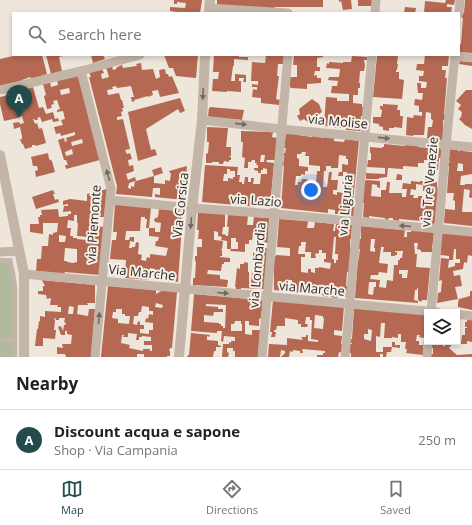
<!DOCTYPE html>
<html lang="en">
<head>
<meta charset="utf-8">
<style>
	:root { --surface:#fff; --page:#f6f6f6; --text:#222; --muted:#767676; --line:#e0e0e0; --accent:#234b4e }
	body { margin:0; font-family:"Open Sans",sans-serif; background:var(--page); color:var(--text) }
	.controls { position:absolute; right:12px; bottom:12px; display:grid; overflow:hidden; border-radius:0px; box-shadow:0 2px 6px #0003 }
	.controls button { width:36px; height:36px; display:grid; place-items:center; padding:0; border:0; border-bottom:1px solid var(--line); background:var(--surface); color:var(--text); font:20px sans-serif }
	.you { position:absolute; left:311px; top:190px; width:14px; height:14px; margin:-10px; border:3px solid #fff; border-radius:50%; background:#1a73e8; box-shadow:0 0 0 6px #1a73e833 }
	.badge { display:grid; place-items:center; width:26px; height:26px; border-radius:50%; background:var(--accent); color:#fff; font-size:13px; font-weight:700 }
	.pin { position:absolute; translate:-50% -33px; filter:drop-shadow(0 1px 2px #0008) }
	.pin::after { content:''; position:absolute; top:21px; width:14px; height:12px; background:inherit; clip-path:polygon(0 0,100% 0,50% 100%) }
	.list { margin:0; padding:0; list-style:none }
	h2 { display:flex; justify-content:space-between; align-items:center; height:52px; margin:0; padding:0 16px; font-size:17px }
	h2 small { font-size:13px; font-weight:400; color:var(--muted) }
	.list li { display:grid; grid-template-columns:26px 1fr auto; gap:12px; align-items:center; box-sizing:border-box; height:60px; padding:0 16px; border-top:1px solid var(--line) }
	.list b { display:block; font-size:15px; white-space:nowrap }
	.list p { margin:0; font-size:13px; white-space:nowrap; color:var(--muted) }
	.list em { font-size:13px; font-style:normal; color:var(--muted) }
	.icon { flex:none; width:22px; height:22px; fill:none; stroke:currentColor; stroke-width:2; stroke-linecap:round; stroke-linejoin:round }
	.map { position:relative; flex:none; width:472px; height:357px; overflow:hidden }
	.search { position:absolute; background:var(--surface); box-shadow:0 2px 6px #0003; left:12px; right:12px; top:12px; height:44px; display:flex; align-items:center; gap:10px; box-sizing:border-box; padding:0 14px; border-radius:0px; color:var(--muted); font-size:15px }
	.sheet { height:112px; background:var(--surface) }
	nav { display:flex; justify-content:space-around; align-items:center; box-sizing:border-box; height:56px; border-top:1px solid var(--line); background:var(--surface); font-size:11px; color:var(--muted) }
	nav a { display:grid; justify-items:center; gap:2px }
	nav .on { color:var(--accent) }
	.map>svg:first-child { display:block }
	.green { fill:#b1ba9d }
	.building { fill:#b56952; fill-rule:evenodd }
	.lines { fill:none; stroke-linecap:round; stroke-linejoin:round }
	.service { stroke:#c4b5a9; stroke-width:4.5 }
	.minor { stroke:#c4b5a9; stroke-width:9 }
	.tertiary { stroke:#c4b5a9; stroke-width:10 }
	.oneway { fill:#746962 }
	.labels { text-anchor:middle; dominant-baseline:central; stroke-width:4; stroke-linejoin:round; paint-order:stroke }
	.street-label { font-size:13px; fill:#322b28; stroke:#f6efe7 }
</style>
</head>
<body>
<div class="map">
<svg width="472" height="357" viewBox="0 0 472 357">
	<rect width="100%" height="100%" fill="#eee5db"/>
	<path class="green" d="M 0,258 L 12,258 L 17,288 L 17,357 L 0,357 Z"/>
	<g class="building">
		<path d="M 174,0 L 202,0 L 200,13 L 185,13 L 170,11 L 170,7 L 185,8 L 186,3 L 177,2 L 177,4 L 174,4 Z"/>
		<path d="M 217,0 L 323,0 L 323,7 L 275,7 L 274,8 L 217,7 Z"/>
		<path d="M 339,0 L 351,0 L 352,9 L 343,10 L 341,1 L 339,2 Z"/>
		<rect x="358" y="0" width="15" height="6"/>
		<path d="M 446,0 L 455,0 L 454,5 L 447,4 L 447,7 L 452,7 L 451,13 L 424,13 L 425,1 L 445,3 Z"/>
		<path d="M 465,0 L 472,0 L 472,53 L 459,52 L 460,44 L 461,44 L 463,18 L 462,18 L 462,12 L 464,13 Z"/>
		<path d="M 405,7 L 416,8 L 415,13 L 404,13 Z"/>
		<path d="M 17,55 L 42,55 L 47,74 L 32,79 L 30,77 L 22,80 L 21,81 L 0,86 L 0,59 Z"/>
		<path d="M 46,55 L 66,55 L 59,57 L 62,71 L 51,74 Z"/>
		<path d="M 91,55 L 103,55 L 105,59 L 93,63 Z"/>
		<path d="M 164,55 L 198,55 L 196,78 L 176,76 L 173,68 L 169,68 Z"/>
		<path d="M 214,55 L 239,55 L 239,57 L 248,57 L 248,60 L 234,59 L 234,66 L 233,66 L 231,81 L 235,81 L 235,74 L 246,75 L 246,82 L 243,82 L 244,78 L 239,78 L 239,81 L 241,81 L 241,92 L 227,91 L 227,92 L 212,91 L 213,79 L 218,79 L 219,72 L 213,72 Z"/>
		<path d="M 266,55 L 284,55 L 283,64 L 278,64 L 277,76 L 279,76 L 276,99 L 280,100 L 279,105 L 261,103 L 261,98 L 252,97 L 253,89 L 257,90 L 257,87 L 252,87 L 252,84 L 258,85 L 258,81 L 251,81 L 252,62 L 265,63 Z"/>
		<path d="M 294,55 L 323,55 L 323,57 L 317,58 L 317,67 L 320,67 L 320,71 L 315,71 L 314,76 L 317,75 L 317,78 L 321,78 L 321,83 L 307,84 L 307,89 L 291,88 L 291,87 L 290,88 L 290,77 L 297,77 L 297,65 L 293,65 Z"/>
		<path d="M 425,55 L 449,55 L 448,66 L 442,66 L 442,70 L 446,70 L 445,78 L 447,78 L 444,115 L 445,115 L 445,120 L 443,120 L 443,130 L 444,130 L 442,140 L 436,141 L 427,138 L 428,127 L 432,127 L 433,120 L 431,119 L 431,113 L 426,112 L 424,135 L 413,135 L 413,136 L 406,135 L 407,117 L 413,118 L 414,115 L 422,116 L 422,112 L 419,112 L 419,106 L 414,105 L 415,99 L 422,100 L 423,93 L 418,93 L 417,83 L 421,83 L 421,88 L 426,88 L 427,82 L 419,81 L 419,76 L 423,76 L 424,71 L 416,70 L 417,64 L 424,64 Z"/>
		<path d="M 352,56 L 367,57 L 367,60 L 364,60 L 365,66 L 364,71 L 360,71 L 359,83 L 360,83 L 360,88 L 358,88 L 358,95 L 353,95 L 353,103 L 362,104 L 362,107 L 363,107 L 363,116 L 361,116 L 360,131 L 346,130 L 346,128 L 334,128 L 334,127 L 324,126 L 326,97 L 337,98 L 337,101 L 349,101 L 349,94 L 331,93 L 332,86 L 337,86 L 338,81 L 328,80 L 329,77 L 339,77 L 340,69 L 326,68 L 327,63 L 329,64 L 329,62 L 343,63 L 343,62 L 351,62 Z"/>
		<path d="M 377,56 L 398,56 L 397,64 L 398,64 L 397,70 L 396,70 L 396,72 L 399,72 L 399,79 L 404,80 L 402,99 L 373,97 Z"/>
		<path d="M 460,61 L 472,62 L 472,66 L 459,64 Z"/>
		<path d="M 141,63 L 142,70 L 153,69 L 156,79 L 160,77 L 159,70 L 165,69 L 166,74 L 168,74 L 169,77 L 172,76 L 179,93 L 160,97 L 158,90 L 152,91 L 153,95 L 148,97 L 148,96 L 134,100 L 135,101 L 132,102 L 131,97 L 134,97 L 131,86 L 117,88 L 116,86 L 112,87 L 113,89 L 107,90 L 108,95 L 119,93 L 121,100 L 122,100 L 124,108 L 122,108 L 123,111 L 121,112 L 122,116 L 117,117 L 117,120 L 123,119 L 130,149 L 125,150 L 127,154 L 130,153 L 132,159 L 128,160 L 129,166 L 133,165 L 134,171 L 126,174 L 128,180 L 135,177 L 136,181 L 154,176 L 154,183 L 165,184 L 165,180 L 170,181 L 171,173 L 170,173 L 169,171 L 187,166 L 184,200 L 155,197 L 155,194 L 160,195 L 160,188 L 153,188 L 152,197 L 116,194 L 117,186 L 89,77 L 91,77 L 89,72 L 102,69 L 104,73 L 101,74 L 102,79 L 109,77 L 106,67 L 112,66 L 113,70 L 116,69 L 117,67 L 122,65 L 123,68 L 137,66 L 136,64 ZM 135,181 L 134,187 L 131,186 L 131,189 L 128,188 L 129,183 Z"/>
		<path d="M 78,75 L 100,160 L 66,169 L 65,165 L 68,165 L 66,160 L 64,160 L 58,140 L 64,138 L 65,142 L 67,141 L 66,138 L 75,135 L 75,132 L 61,136 L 60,133 L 56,134 L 54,127 L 63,125 L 61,120 L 65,119 L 63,111 L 57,112 L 57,110 L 60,109 L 57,100 L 53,101 L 54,104 L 51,105 L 52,108 L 47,109 L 44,96 L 46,95 L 43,84 L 50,82 L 51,87 L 58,85 L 57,80 ZM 69,88 L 70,93 L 61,95 L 60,90 ZM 82,139 L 83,143 L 72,146 L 71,142 ZM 72,149 L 73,154 L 66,156 L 65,152 Z"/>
		<path d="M 33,87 L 39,108 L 43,107 L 46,114 L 53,112 L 55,119 L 58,118 L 59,121 L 53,122 L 52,119 L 42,122 L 40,117 L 37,118 L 38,120 L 35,120 L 34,119 L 33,119 L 35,124 L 37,123 L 39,129 L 42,128 L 46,143 L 36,146 L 35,145 L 32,145 L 32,147 L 25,149 L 23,144 L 22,144 L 20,139 L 22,139 L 22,136 L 20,127 L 14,129 L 13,123 L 19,122 L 20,124 L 24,123 L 22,116 L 18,117 L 18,118 L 4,121 L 0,104 L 0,97 L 16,93 L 17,97 L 28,94 L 27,89 Z"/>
		<path d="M 466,90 L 472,90 L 472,129 L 465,125 L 459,119 L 461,117 L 462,112 L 458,109 L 461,105 L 456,101 Z"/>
		<path d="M 180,98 L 185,111 L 180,113 L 178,109 L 146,129 L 151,150 L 155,149 L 157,155 L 138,161 L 128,112 Z"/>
		<path d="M 312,99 L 319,104 L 322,112 L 308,122 L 304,119 L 300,121 L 297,116 L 300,114 L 299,109 Z"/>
		<path d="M 383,104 L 398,105 L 397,110 L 400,110 L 400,116 L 403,116 L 402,128 L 394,127 L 394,128 L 389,128 L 389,131 L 383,130 L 383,127 L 379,126 L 379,124 L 373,123 L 373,117 L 381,117 L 382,110 L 380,109 L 380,106 L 383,106 Z"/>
		<path d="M 210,107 L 244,110 L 242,120 L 209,117 L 209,116 L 208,116 L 209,108 L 210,108 Z"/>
		<path d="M 207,127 L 228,128 L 226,147 L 231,147 L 231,156 L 230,156 L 229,157 L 231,157 L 231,160 L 229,160 L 229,162 L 224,161 L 223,164 L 219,164 L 219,162 L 212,162 L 212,163 L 206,163 L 206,154 L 208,153 L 209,142 L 207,142 Z"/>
		<path d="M 241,131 L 267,132 L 267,131 L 273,132 L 272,137 L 277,138 L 275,160 L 267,160 L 266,162 L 274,163 L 270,208 L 264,207 L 265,200 L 259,199 L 258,207 L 202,202 L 205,165 L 238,167 L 237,175 L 240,175 L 239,182 L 242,182 L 242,184 L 244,184 L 245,177 L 248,177 L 248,182 L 251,182 L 251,178 L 254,178 L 253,184 L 260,184 L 261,174 L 267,174 L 267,169 L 263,168 L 263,170 L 261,170 L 261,173 L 258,173 L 258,171 L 254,170 L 254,168 L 258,168 L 258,165 L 256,165 L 257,163 L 255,163 L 255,160 L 252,160 L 251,162 L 248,162 L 248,168 L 244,168 L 245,158 L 242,157 L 243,142 L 241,142 ZM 261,155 L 265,155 L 264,162 L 260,162 ZM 227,169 L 230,169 L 230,171 L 235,171 L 235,177 L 233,177 L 233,179 L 228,178 L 228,181 L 223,181 L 224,174 L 227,174 Z"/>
		<path d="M 286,133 L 298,134 L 298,135 L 312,137 L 312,136 L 314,136 L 315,137 L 315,136 L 318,136 L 318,138 L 318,137 L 324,138 L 324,137 L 330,138 L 330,139 L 331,138 L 334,138 L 334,141 L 344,142 L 345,139 L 359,141 L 353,202 L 355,202 L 354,216 L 343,215 L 343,214 L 335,214 L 335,210 L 328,209 L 328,213 L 281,208 L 284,166 L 283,165 L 284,157 L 285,157 L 284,156 L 284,153 L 285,153 L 286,148 L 284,148 ZM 302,152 L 306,152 L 305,156 L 309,156 L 309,165 L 320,166 L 320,171 L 317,171 L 315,194 L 313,194 L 314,189 L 307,188 L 308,180 L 307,180 L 307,179 L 302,179 L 301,182 L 298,182 L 298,185 L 295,185 L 296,176 L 301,176 L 301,174 L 305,175 L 305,171 L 308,171 L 308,167 L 299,166 L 299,159 L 297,158 L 297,154 L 301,154 ZM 339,155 L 346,156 L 346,159 L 348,159 L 348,165 L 342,164 L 342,172 L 339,172 L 338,176 L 343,176 L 343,172 L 347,172 L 346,184 L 343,184 L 343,193 L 337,192 L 337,195 L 333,194 L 333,190 L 337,190 L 338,180 L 331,180 L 332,172 L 329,172 L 327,187 L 323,187 L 324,171 L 326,171 L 326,166 L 331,166 L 331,168 L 338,168 Z"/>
		<path d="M 384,144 L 405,146 L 405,145 L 418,146 L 418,147 L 428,148 L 428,147 L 432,147 L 432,148 L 435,148 L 435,147 L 440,147 L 441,150 L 441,158 L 439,158 L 438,170 L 429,169 L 429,160 L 424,160 L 424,163 L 418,163 L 418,167 L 403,166 L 403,169 L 388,168 L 387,177 L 379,178 L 379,179 L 366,179 L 366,173 L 385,174 L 385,168 L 367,167 L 368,160 L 371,160 L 371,153 L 370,153 L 370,147 L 382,148 L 382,147 L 384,147 Z"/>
		<path d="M 449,149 L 458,150 L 458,151 L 460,151 L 460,150 L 463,150 L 463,151 L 472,152 L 472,174 L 461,176 L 460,185 L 465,185 L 465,184 L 472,184 L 472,198 L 469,197 L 470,190 L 464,189 L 462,212 L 472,212 L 472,226 L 444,223 L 445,209 L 455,210 L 455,201 L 453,200 L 454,193 L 447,193 L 449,166 L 448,166 L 448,163 L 449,163 L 450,161 L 448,160 L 450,154 L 449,154 ZM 458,163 L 463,164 L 463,171 L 457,171 Z"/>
		<path d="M 48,153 L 49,159 L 52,161 L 55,172 L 36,177 L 35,171 L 38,170 L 37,166 L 33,166 L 31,157 Z"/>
		<path d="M 161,167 L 163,173 L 154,176 L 152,170 Z"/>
		<path d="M 397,174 L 402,175 L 402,180 L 396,180 Z"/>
		<path d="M 425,179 L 431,180 L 430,182 L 437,182 L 437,188 L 438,188 L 435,222 L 434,224 L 422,223 L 422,221 L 399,219 L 399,221 L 393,220 L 393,218 L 389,218 L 388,220 L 385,219 L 385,218 L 369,216 L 369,218 L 363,217 L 364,203 L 362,203 L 364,181 L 365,181 L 366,180 L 380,181 L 380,188 L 377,187 L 377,185 L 372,184 L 371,196 L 381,197 L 381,190 L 386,190 L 387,182 L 390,182 L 389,193 L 402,193 L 402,197 L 406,197 L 407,189 L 402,189 L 403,183 L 411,184 L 411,181 L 420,182 L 420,181 L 425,181 ZM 416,184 L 423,185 L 423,191 L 430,191 L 430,199 L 422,198 L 422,196 L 418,196 L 418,198 L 413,198 L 414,195 L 410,195 L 411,189 L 416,190 Z"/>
		<path d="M 107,189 L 104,217 L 97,217 L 96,226 L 104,227 L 99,275 L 65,272 L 64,274 L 36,271 L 37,259 L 41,259 L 42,246 L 48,246 L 49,234 L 53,235 L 53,233 L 57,232 L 58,223 L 43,223 L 43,234 L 30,232 L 30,224 L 39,224 L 38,217 L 40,217 L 40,215 L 42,215 L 41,210 L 58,209 L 59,217 L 68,216 L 68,214 L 71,214 L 71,211 L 63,212 L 64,206 L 68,206 L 68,204 L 63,205 L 63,201 L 70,199 L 87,201 L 87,194 ZM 74,215 L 77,215 L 77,223 L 78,223 L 77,236 L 88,237 L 87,240 L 77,239 L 77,238 L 73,238 L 73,236 L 70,236 L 71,228 L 67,228 L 68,220 L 74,221 ZM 59,235 L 66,236 L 65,242 L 59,242 ZM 65,248 L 77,249 L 77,262 L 73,263 L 67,262 L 67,261 L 64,261 Z"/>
		<path d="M 53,190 L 55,194 L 53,194 L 55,200 L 58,199 L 59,202 L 36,209 L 32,197 Z"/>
		<path d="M 115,204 L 151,207 L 149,228 L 155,228 L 155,232 L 160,232 L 161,223 L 155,222 L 154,219 L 158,217 L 159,209 L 179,211 L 179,213 L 182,213 L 181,225 L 182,225 L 178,282 L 156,280 L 156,272 L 155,272 L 155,269 L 150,268 L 149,280 L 125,278 L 126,260 L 110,259 L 112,240 L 116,240 L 117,232 L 113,232 ZM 141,217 L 145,217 L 145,219 L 147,219 L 146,228 L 149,228 L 149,236 L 159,237 L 158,241 L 156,241 L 155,246 L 168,248 L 166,256 L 150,254 L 150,258 L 147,257 L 146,261 L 141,260 L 142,255 L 138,254 L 139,243 L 136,242 L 135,247 L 132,247 L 132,248 L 129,248 L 130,241 L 134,242 L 134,237 L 130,237 L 129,240 L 125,240 L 126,231 L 140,231 Z"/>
		<path d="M 200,212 L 225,214 L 225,227 L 223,227 L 222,234 L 226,235 L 226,236 L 228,236 L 229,227 L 227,227 L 228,214 L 248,216 L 247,225 L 253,225 L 254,217 L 269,218 L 268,243 L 262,242 L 262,245 L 259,245 L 260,242 L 256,242 L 256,234 L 253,234 L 252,240 L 249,240 L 249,244 L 245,244 L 245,252 L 230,251 L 231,249 L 238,249 L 238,242 L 236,242 L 236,238 L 231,238 L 231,249 L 227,249 L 227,241 L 221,240 L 222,237 L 218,236 L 218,232 L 214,231 L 214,240 L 223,241 L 222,249 L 221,249 L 221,250 L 222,250 L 222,256 L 220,256 L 220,257 L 230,258 L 230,262 L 224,262 L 224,264 L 222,264 L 221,271 L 208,270 L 207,274 L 220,275 L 220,279 L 228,280 L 227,287 L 193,285 L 193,278 L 195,278 L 196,262 L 195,261 L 195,256 L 197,256 L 197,247 L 202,247 L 202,239 L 198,239 L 199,230 L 197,230 L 198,213 L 200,213 Z"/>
		<path d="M 279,219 L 308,221 L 307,228 L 314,228 L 315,222 L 334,224 L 333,231 L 335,231 L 336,224 L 352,225 L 351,239 L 350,239 L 350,248 L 351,248 L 350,260 L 349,260 L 349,261 L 350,261 L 349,272 L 347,272 L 346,286 L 347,286 L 347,297 L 338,296 L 337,298 L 330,297 L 330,295 L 328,295 L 328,297 L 323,296 L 323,295 L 274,290 L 274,256 L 276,256 L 276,255 L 290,256 L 290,248 L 277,247 ZM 334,237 L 336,237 L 335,254 L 338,254 L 338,260 L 336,260 L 336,263 L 334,263 L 334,259 L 332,259 ZM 301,242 L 306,242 L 305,252 L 311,252 L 311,258 L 316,258 L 315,254 L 319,253 L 319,250 L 322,250 L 322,253 L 326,253 L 326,259 L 324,259 L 324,262 L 331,263 L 330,269 L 319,267 L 319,268 L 315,268 L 315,273 L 311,272 L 311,269 L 308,269 L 308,273 L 301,272 L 301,257 L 305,257 L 305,254 L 298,254 L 299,246 L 301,246 ZM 287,280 L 292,280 L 292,285 L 287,285 Z"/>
		<path d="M 361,226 L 405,230 L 404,237 L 407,237 L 407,232 L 411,232 L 411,230 L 435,231 L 434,245 L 432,245 L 432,252 L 421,252 L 421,250 L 417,249 L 418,243 L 414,243 L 415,254 L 417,254 L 416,267 L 430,268 L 427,300 L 422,300 L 421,302 L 418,300 L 418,288 L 417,288 L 417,290 L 415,290 L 414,300 L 418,301 L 418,303 L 355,298 L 357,270 L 357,269 L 360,249 L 358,249 L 359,239 L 361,239 ZM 371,239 L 375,239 L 374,248 L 375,248 L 375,252 L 370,251 ZM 381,247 L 384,247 L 383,252 L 391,252 L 391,256 L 395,256 L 395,255 L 397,255 L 397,252 L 395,252 L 395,251 L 403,251 L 402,258 L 400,258 L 400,260 L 398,260 L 398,265 L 394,265 L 393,281 L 387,280 L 386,288 L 379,287 L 380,280 L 370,279 L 371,275 L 378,275 L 379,272 L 387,273 L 388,264 L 379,263 ZM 399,270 L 408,270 L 407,278 L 402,278 L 402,274 L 399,274 ZM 369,282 L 376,282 L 376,287 L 374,287 L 373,295 L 368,294 Z"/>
		<path d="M 442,232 L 472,236 L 472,256 L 468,255 L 467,263 L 464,262 L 463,269 L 453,271 L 454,276 L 460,275 L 462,286 L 455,287 L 459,303 L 459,299 L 470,296 L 470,291 L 472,291 L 472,310 L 458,307 L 458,299 L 437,303 L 438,293 L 441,292 L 442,280 L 439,281 L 441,258 L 449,259 L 449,256 L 440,255 ZM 454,249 L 456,249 L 456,259 L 460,259 L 460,263 L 455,263 L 455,266 L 448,268 L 449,260 L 453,260 Z"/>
		<path d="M 259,247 L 267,248 L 265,289 L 241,288 L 241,289 L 236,289 L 236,287 L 235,287 L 237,268 L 240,269 L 240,264 L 244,264 L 244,262 L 248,263 L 248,272 L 249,272 L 249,283 L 251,283 L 252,273 L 253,273 L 253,264 L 258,264 L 257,269 L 259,269 L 259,259 L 257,259 L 257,257 L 253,257 L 253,253 L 259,253 Z"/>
		<path d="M 42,280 L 95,285 L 95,303 L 87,303 L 88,305 L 78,305 L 77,314 L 88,316 L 89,309 L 95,309 L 91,357 L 66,357 L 65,354 L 57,354 L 57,347 L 63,348 L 62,344 L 71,344 L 72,335 L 67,334 L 67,331 L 65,331 L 65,335 L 61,335 L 58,327 L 61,326 L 63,331 L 64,325 L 65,325 L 66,323 L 64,322 L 65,318 L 59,318 L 59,320 L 56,320 L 55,318 L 54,318 L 54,319 L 55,320 L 54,330 L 56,330 L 55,339 L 43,338 L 43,346 L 35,346 L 37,329 L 38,329 L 39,321 L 40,321 L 40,316 L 45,317 L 45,311 L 61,312 L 61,307 L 57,307 L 58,305 L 50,305 L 51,298 L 47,299 L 46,295 L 38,294 L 38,291 L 43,291 L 43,286 L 45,286 ZM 69,306 L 74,307 L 73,314 L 68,314 Z"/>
		<path d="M 108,286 L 156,290 L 156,294 L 163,290 L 177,292 L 172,348 L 170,348 L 169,351 L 170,351 L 170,356 L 167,356 L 167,357 L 144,357 L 144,354 L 137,354 L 137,357 L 101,357 ZM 156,303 L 163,305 L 162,308 L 155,307 ZM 142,306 L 149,307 L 149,311 L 153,311 L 153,315 L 149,314 L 148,319 L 146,318 L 145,322 L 153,323 L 153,330 L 149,330 L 149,334 L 140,333 L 140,329 L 144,329 L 144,325 L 140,325 L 140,322 L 138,321 L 137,325 L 133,324 L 134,316 L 138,316 L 139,312 L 141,312 ZM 116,309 L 122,309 L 122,314 L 125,314 L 125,316 L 130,316 L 129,324 L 118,323 L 118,319 L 112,318 L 113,312 L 116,312 ZM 128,333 L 137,334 L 136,340 L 139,340 L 139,337 L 142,337 L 142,336 L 151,337 L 151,341 L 144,341 L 144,345 L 152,345 L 152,351 L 150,351 L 150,349 L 143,349 L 143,351 L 129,348 L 130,345 L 121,343 L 122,335 L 124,335 L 123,337 L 128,337 Z"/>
		<path d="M 194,294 L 263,300 L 261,318 L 259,319 L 259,326 L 249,325 L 249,321 L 245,321 L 245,334 L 252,335 L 252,330 L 260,330 L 258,357 L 235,357 L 235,351 L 233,351 L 233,348 L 227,348 L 227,352 L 229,353 L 228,357 L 222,357 L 223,344 L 229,344 L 229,342 L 231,343 L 231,341 L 235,341 L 235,337 L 224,336 L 223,342 L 221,341 L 222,331 L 217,331 L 217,333 L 191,331 ZM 206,304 L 226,305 L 225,328 L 223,328 L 223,326 L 221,326 L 221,324 L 219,324 L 219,323 L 204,322 L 204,315 L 213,316 L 214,312 L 223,312 L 223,309 L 218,309 L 218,307 L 206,306 ZM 235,321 L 241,321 L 241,324 L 242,324 L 242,331 L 231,331 L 231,324 L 234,324 Z"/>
		<path d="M 273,300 L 344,306 L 342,331 L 334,330 L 334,335 L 342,336 L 341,344 L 343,344 L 342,353 L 339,352 L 338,357 L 317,357 L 317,355 L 323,355 L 323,353 L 325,353 L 325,351 L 302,349 L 303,353 L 300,353 L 300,351 L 293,350 L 293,352 L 290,351 L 289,357 L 281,357 L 285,353 L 285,351 L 281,350 L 280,357 L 268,357 L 269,344 L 287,345 L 287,338 L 303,340 L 301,337 L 306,337 L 306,335 L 308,335 L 308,341 L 318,342 L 318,340 L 311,339 L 312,320 L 310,320 L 310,317 L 306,317 L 305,324 L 308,324 L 307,327 L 301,327 L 301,324 L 298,324 L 298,320 L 285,318 L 285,326 L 277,326 L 276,330 L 274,330 L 274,332 L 276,332 L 275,337 L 271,337 L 272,332 L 270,332 ZM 315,315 L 323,316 L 323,318 L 324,318 L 323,329 L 314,328 Z"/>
		<path d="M 354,308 L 426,314 L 424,338 L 419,337 L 420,335 L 417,335 L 416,341 L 419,341 L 419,345 L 423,345 L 423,355 L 406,353 L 407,349 L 405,349 L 406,342 L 401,342 L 401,334 L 398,334 L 398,338 L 392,337 L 392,338 L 384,338 L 385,323 L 381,323 L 380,337 L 376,336 L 376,352 L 383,352 L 383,347 L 392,347 L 391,352 L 387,352 L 386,357 L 383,357 L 383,354 L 380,354 L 380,357 L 351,357 L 351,353 L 349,353 L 350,344 L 352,344 L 352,343 L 350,343 L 351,339 L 352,339 ZM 368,329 L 372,330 L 371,341 L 364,339 L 364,334 L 368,334 Z"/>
		<path d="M 467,320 L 472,320 L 472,342 L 467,341 L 467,344 L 461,344 L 462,335 L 465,335 L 465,328 L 467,328 L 467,327 L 465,327 L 465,322 L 467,322 Z"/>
		<path d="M 191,333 L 210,335 L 209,337 L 207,336 L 207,340 L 218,341 L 218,345 L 221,346 L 221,347 L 216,347 L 216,351 L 214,351 L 213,357 L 187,357 L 188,355 L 189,355 Z"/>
		<path d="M 392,342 L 395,342 L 395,345 L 400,345 L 400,348 L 392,347 Z"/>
		<path d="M 432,342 L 439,342 L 445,347 L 445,344 L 447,342 L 454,342 L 449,348 L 457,355 L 472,354 L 472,357 L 431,357 L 431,354 L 433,354 L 433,348 L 432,348 Z"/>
	</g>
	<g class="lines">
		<g class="service">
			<path d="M 0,260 L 10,261 L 13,273 L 15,288 L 15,357"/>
			<path d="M 1,340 L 15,339"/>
		</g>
		<g class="minor">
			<path d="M 209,8 L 288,13"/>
			<path d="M 375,13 L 376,0"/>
			<path d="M 459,13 L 460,0"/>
			<path d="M 455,56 L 472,58"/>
			<path d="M 81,71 L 111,189 L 95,357"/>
			<path d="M 0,90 L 81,71 L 140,55"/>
			<path d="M 202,120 L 281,129 L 472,147"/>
			<path d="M 110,200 L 192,208 L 275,214 L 472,232"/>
			<path d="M 0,252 L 19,251"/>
			<path d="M 24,274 L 437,312"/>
			<path d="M 431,312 L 446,145 L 455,55"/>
			<path d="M 457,314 L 472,316"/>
			<path d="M 262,357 L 288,55"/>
			<path d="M 345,357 L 372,55"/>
			<path d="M 427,357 L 428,342"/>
		</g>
		<g class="tertiary">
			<path d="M 209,13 L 210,0"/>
			<path d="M 0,155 L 24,274 L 24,357"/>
			<path d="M 179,357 L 192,208 L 202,120 L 205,55"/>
		</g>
	</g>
	<defs><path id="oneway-solid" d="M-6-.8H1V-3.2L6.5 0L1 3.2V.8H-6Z"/></defs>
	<g class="oneway">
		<use href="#oneway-solid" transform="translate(203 94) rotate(93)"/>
		<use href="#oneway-solid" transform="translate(241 124) rotate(6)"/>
		<use href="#oneway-solid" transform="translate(384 138) rotate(6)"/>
		<use href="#oneway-solid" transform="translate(108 175) rotate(-105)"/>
		<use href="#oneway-solid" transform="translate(191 223) rotate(95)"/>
		<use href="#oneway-solid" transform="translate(405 226) rotate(-175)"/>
		<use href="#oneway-solid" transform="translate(223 293) rotate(5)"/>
		<use href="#oneway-solid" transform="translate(99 318) rotate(-84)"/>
	</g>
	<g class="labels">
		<g class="street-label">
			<text transform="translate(338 121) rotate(5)">via Molise</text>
			<text transform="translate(429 182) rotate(-85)">via Tre Venezie</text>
			<text transform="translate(256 200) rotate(4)">via Lazio</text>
			<text transform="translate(180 205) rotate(-84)">Via Corsica</text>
			<text transform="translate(345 205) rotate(-85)">via Liguria</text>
			<text transform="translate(93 224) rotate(-86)">via Piemonte</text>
			<text transform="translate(257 265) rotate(-85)">via Lombardia</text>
			<text transform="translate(142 272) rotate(6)">Via Marche</text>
			<text transform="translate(312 288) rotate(5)">via Marche</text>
		</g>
	</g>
</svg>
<div class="controls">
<button><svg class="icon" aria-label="layers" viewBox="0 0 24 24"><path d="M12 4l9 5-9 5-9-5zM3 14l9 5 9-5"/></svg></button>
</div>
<div class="you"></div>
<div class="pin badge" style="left:19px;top:118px">A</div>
<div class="search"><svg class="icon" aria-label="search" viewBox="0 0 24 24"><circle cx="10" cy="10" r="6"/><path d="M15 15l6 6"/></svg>Search here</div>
</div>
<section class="sheet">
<h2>Nearby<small></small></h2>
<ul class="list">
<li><span class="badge">A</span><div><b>Discount acqua e sapone</b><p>Shop · Via Campania</p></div><em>250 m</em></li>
</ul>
</section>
<nav>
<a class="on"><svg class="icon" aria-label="map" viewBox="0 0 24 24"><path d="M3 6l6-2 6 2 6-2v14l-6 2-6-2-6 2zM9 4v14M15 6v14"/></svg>Map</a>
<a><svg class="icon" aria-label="directions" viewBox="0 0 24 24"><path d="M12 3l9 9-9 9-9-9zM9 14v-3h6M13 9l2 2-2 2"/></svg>Directions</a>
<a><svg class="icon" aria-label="saved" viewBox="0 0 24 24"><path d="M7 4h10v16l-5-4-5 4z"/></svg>Saved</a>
</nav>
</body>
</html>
